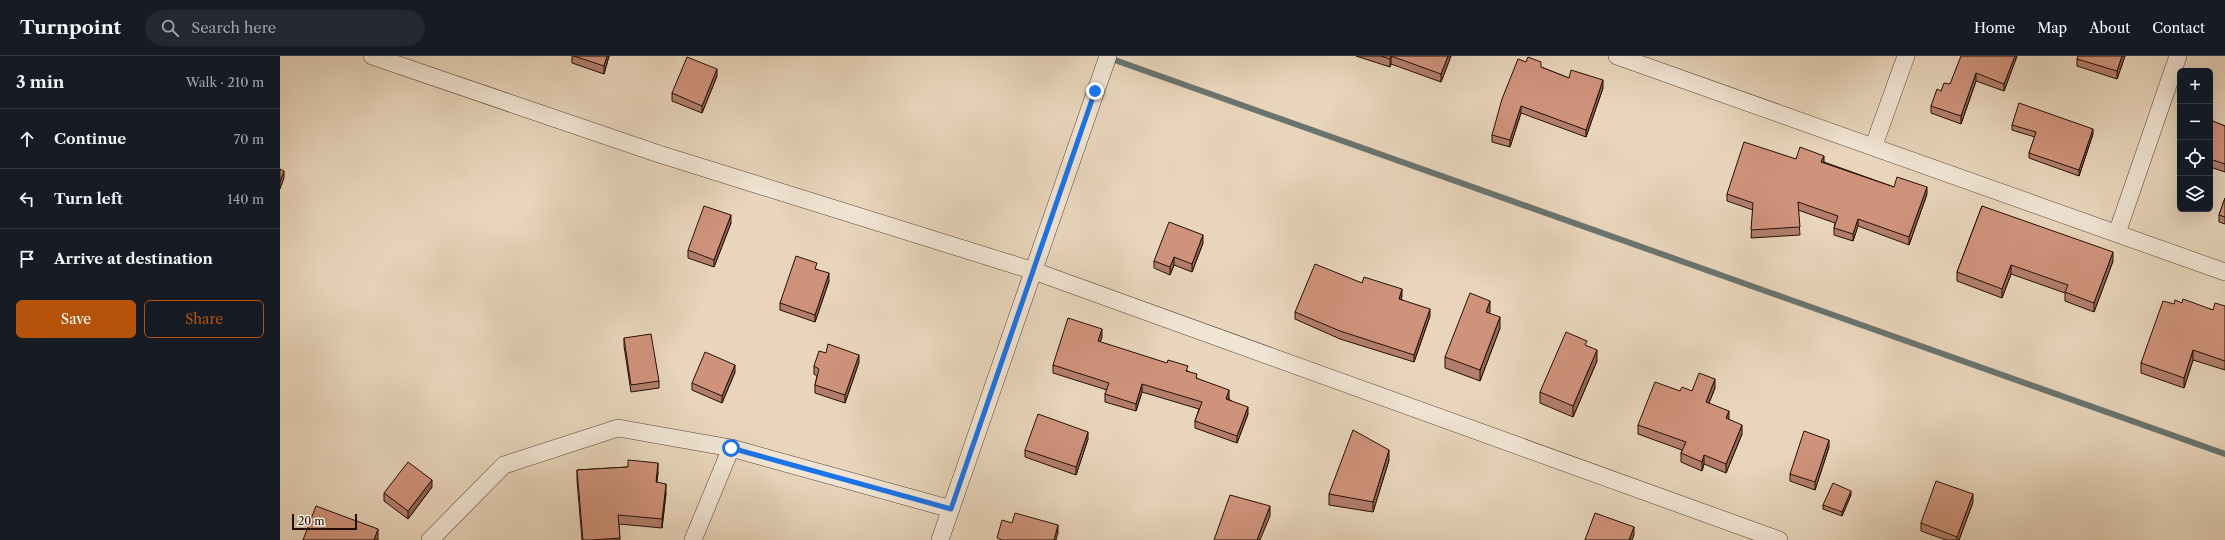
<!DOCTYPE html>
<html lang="en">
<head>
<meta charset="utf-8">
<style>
	:root { --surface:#171b24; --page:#242831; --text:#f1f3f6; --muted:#9ea1a6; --line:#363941; --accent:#b45309 }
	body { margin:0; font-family:"Libre Caslon Text",serif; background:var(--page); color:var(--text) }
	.controls { position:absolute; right:12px; top:12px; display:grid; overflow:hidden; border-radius:6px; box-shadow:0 4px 16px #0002 }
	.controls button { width:36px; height:36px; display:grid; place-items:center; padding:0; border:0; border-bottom:1px solid var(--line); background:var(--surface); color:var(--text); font:20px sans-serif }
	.scale { position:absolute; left:12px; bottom:10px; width:65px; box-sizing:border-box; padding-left:4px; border:2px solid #260e06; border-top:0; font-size:11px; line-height:14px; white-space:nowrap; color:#260e06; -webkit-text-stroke:3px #f0e4d3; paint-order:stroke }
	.stop { position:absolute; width:12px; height:12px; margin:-9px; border:3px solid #1a73e8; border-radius:50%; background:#fff }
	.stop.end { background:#1a73e8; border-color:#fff; box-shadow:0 1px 4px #0008 }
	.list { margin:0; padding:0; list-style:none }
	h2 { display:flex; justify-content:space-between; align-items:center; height:52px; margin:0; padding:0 16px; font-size:17px }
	h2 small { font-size:13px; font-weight:400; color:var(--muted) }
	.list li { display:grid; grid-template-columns:26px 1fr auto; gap:12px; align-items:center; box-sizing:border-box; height:60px; padding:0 16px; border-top:1px solid var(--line) }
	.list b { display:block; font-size:15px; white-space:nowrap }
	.list em { font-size:13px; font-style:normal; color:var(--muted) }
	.actions { display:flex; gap:8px; padding:12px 16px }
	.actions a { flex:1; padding:9px 0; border:1px solid var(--accent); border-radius:6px; text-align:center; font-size:14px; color:var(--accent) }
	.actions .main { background:var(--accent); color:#fff }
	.icon { flex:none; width:22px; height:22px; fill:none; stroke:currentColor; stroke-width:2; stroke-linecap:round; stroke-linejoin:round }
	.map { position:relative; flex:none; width:1945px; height:484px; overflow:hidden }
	header { display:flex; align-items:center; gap:24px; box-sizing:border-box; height:56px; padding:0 20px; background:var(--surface); border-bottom:1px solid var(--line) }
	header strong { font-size:19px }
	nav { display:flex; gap:22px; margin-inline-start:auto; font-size:14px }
	.search { width:280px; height:36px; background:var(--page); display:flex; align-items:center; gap:10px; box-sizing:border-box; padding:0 14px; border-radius:22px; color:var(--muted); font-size:15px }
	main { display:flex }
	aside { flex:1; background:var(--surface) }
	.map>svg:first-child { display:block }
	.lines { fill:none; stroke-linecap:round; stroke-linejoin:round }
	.stream { stroke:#6a746e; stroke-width:6 }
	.minor-casing { stroke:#564033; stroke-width:18 }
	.minor { stroke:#f0e4d3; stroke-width:17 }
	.wall { fill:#b27e6b; stroke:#260e06 }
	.shaded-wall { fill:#916757; stroke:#260e06 }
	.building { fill:#cf937c; stroke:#260e06 }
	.route { stroke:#1a73e8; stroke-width:5 }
</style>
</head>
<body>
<header>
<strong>Turnpoint</strong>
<div class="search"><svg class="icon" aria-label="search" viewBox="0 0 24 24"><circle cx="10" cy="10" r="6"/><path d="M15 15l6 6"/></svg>Search here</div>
<nav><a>Home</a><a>Map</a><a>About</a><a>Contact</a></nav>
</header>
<main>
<aside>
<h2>3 min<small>Walk · 210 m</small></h2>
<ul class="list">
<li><svg class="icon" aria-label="ahead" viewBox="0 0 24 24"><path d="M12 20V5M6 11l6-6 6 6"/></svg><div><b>Continue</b></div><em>70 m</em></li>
<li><svg class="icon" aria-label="left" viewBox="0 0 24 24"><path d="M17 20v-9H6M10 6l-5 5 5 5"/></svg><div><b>Turn left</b></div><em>140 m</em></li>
<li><svg class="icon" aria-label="arrive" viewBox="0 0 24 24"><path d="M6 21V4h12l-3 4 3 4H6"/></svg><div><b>Arrive at destination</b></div></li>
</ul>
<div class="actions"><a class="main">Save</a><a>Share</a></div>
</aside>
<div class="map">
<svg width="1945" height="484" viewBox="0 0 1945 484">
	<rect width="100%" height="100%" fill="#e8d5bb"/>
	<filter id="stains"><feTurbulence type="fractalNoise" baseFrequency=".005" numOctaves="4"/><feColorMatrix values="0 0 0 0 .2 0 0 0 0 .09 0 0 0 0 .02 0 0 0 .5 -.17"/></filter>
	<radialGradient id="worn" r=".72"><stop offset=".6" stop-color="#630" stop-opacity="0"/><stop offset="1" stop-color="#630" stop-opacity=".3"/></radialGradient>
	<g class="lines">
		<path class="stream" d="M 829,2 L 1945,398"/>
		<g class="minor-casing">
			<g id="minor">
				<path d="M 92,0 L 379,98 L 754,215 L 1499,484"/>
				<path d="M 1337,0 L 1945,216"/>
				<path d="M 1594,89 L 1626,0"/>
				<path d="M 1837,177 L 1898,0"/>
				<path d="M 150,484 L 224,409 L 338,372 L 451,392 L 671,453"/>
				<path d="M 413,484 L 451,392"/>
				<path d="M 660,484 L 828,0"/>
			</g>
		</g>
		<use href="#minor" class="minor"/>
	</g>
	<g class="wall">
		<path d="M 292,0 L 329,0 L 324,18 L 292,7 Z"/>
		<path d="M 1076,0 L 1171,0 L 1161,26 L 1111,8 L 1110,11 Z"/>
		<path d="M 1737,0 L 1724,35 L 1696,25 L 1681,68 L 1651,57 L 1651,50 L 1661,35 L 1670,28 Z"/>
		<path d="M 1845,0 L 1837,23 L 1797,10 L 1797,3 Z"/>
		<path d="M 1261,11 L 1289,22 L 1323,32 L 1306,81 L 1241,57 L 1230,91 L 1212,86 L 1212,79 Z"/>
		<path d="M 437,20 L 422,57 L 392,45 L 392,37 Z"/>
		<path d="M 1930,64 L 1945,70 L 1945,116 L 1930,111 Z"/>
		<path d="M 1732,69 L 1813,78 L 1799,120 L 1749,102 L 1749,97 L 1755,81 L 1732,74 Z"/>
		<path d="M 1516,103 L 1544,106 L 1614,131 L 1647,138 L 1629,189 L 1578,170 L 1573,185 L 1554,179 L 1554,172 L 1555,167 L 1518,154 L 1520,179 L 1471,182 L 1473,154 L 1447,145 L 1447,138 Z"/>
		<path d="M 1945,142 L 1945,168 L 1939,166 L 1939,159 Z"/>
		<path d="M 1702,150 L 1833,205 L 1814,256 L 1785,245 L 1785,237 L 1731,218 L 1722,242 L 1677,225 L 1677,216 Z"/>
		<path d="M 451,167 L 434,211 L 408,202 L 408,194 Z"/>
		<path d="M 923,187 L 912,216 L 894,209 L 890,219 L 874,212 L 874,205 Z"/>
		<path d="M 537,213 L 549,225 L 535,266 L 500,254 L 500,247 Z"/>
		<path d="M 1082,227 L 1122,240 L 1121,243 L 1150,260 L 1134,306 L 1060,283 L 1015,263 L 1015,256 Z"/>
		<path d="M 1902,247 L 1933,254 L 1945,250 L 1945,314 L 1913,304 L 1904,332 L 1861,317 L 1861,307 L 1894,248 Z"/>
		<path d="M 1210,255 L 1209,257 L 1220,272 L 1200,325 L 1165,312 L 1165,301 Z"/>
		<path d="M 822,281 L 820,286 L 908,315 L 917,322 L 949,341 L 949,343 L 968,358 L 957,387 L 915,372 L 915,365 L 919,353 L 862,336 L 856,355 L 825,346 L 825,338 L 827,334 L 773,317 L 773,309 Z"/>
		<path d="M 344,282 L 379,325 L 379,332 L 351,336 L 344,290 Z"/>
		<path d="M 1317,305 L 1293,361 L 1260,347 L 1260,336 Z"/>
		<path d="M 579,306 L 565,347 L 535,337 L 535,329 L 537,320 L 534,318 L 534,310 Z"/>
		<path d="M 455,316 L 442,347 L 412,334 L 412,327 Z"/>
		<path d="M 1435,332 L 1429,347 L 1449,364 L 1462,378 L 1446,417 L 1424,408 L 1422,415 L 1401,406 L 1401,397 L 1402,394 L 1358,378 L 1358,369 L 1412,335 Z"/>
		<path d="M 808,383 L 796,419 L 745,401 L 745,394 Z"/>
		<path d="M 1549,391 L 1535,434 L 1510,425 L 1510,418 Z"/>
		<path d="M 1109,404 L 1093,456 L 1049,449 L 1049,438 Z"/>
		<path d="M 348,411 L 378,416 L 377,426 L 386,437 L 382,472 L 339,468 L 340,484 L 302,484 L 297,424 L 297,414 Z"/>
		<path d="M 152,431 L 128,463 L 104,445 L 104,437 Z"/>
		<path d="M 1571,439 L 1562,460 L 1543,453 L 1543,449 Z"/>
		<path d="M 1693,446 L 1679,484 L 1666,484 L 1641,475 L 1641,467 Z"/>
	</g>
	<g class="shaded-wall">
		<path d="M 327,0 L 329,0 L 324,18 L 324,10 Z"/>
		<path d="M 1111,0 L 1111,8 L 1110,11 L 1110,3 Z"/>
		<path d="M 1168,0 L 1171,0 L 1161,26 L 1161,18 Z"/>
		<path d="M 1735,0 L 1737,0 L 1724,35 L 1724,28 Z"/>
		<path d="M 1842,0 L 1845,0 L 1837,23 L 1837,15 Z"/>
		<path d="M 437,13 L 437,20 L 422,57 L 422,50 Z"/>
		<path d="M 1696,17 L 1696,25 L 1681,68 L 1681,60 Z"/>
		<path d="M 1323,24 L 1323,32 L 1306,81 L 1306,74 Z"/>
		<path d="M 1241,50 L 1241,57 L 1230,91 L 1230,84 Z"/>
		<path d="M 1813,73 L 1813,78 L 1799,120 L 1799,114 Z"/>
		<path d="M 1544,100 L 1544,107 L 1541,106 Z"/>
		<path d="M 4,115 L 4,122 L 0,133 L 0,126 Z"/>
		<path d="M 1647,131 L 1647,138 L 1629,189 L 1629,181 Z"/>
		<path d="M 451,159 L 451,167 L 434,211 L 434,204 Z"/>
		<path d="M 1578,163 L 1578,170 L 1573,185 L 1573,178 Z"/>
		<path d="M 923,179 L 923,187 L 912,216 L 912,208 Z"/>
		<path d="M 1833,196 L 1833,205 L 1814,256 L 1814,247 Z"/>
		<path d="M 894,201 L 894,209 L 890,219 L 890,211 Z"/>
		<path d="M 1731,209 L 1731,218 L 1722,242 L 1722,233 Z"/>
		<path d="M 549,217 L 549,225 L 535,266 L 535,259 Z"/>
		<path d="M 1122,233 L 1122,240 L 1119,250 L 1119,243 Z"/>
		<path d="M 1210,245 L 1210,255 L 1206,266 L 1206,256 Z"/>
		<path d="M 1150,253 L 1150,260 L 1134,306 L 1134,299 Z"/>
		<path d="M 1220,261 L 1220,272 L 1200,325 L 1200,314 Z"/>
		<path d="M 822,273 L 822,281 L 818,293 L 818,285 Z"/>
		<path d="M 1317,294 L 1317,305 L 1293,361 L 1293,350 Z"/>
		<path d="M 1913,294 L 1913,304 L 1904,332 L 1904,322 Z"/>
		<path d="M 579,299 L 579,306 L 565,347 L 565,339 Z"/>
		<path d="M 455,309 L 455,316 L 442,347 L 442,340 Z"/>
		<path d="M 1435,323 L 1435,332 L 1426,354 L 1426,346 Z"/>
		<path d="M 862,328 L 862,336 L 856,355 L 856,348 Z"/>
		<path d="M 949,334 L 949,341 L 946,350 L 946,343 Z"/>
		<path d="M 968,351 L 968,358 L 957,387 L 957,380 Z"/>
		<path d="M 1449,355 L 1449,364 L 1446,362 Z"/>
		<path d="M 1462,369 L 1462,378 L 1446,417 L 1446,408 Z"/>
		<path d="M 808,376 L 808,383 L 796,419 L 796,411 Z"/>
		<path d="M 1549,384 L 1549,391 L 1535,434 L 1535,426 Z"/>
		<path d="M 1109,394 L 1109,404 L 1093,456 L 1093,446 Z"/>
		<path d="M 1424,399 L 1424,408 L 1422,415 L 1422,406 Z"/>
		<path d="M 378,407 L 378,416 L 376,436 L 376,426 Z"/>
		<path d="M 152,424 L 152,431 L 128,463 L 128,455 Z"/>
		<path d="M 386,428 L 386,437 L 382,472 L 382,463 Z"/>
		<path d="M 1571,435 L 1571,439 L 1562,460 L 1562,456 Z"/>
		<path d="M 1693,438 L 1693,446 L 1679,484 L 1677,484 L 1677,481 Z"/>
		<path d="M 990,450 L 990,460 L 980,484 L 977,484 Z"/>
		<path d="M 778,469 L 778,477 L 776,484 L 774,484 Z"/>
		<path d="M 1354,471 L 1354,479 L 1352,484 L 1349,484 Z"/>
		<path d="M 98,473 L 98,484 L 94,484 Z"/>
	</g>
	<g class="building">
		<path d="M 294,0 L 327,0 L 324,10 Z"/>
		<path d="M 1101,0 L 1111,0 L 1110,3 Z"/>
		<path d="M 1111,0 L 1168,0 L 1161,18 Z"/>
		<path d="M 1681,0 L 1735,0 L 1724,28 L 1696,17 L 1681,60 L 1651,50 L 1657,33 L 1661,35 L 1664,27 L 1670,28 Z"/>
		<path d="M 1798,0 L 1842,0 L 1837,15 L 1797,3 Z"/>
		<path d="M 407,1 L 437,13 L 422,50 L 392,37 Z"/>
		<path d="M 1248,1 L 1261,6 L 1261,11 L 1289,22 L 1291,14 L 1323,24 L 1306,74 L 1241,50 L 1230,84 L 1212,79 L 1222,43 L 1238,3 L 1246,6 Z"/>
		<path d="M 1739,47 L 1813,73 L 1799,114 L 1749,97 L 1756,76 L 1732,69 Z"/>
		<path d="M 1930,64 L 1945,70 L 1945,108 L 1930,103 Z"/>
		<path d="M 1464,86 L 1516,103 L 1520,91 L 1544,100 L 1541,106 L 1614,131 L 1617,121 L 1647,131 L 1629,181 L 1578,163 L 1573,178 L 1554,172 L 1558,160 L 1518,146 L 1520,171 L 1471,174 L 1473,147 L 1447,138 Z"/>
		<path d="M 0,113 L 4,115 L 0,126 Z"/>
		<path d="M 1945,142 L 1945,161 L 1939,159 Z"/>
		<path d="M 424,150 L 451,159 L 434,204 L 408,194 Z"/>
		<path d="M 1702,150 L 1833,196 L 1814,247 L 1785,236 L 1788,229 L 1731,209 L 1722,233 L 1677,216 Z"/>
		<path d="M 889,166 L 923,179 L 912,208 L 894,201 L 890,211 L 874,205 Z"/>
		<path d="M 516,200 L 537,207 L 535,213 L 549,217 L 535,259 L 500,247 Z"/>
		<path d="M 1035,208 L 1082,227 L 1084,221 L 1122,233 L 1119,243 L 1150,253 L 1134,299 L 1060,275 L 1015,256 Z"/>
		<path d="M 1190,237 L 1210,245 L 1206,256 L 1220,261 L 1200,314 L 1165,301 Z"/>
		<path d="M 1903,243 L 1933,254 L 1935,247 L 1945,250 L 1945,305 L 1913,294 L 1904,322 L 1861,307 L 1883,245 L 1894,248 L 1895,244 L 1902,247 Z"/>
		<path d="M 788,262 L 822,273 L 818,285 L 887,307 L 888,304 L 908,310 L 906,315 L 917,318 L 916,322 L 949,334 L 946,343 L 968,351 L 957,380 L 915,365 L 922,346 L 862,328 L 856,348 L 825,338 L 829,327 L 773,309 Z"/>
		<path d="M 1286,276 L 1307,285 L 1305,289 L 1317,294 L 1293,350 L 1260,336 Z"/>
		<path d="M 371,278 L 379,325 L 351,329 L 344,282 Z"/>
		<path d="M 548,288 L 579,299 L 565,339 L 535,329 L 539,313 L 534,310 L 539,295 L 546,297 Z"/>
		<path d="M 425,296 L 455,309 L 442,340 L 412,327 Z"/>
		<path d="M 1419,317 L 1435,323 L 1426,346 L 1449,355 L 1446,362 L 1462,369 L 1446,408 L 1424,399 L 1422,406 L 1401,397 L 1406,386 L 1358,369 L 1375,326 L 1400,335 L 1402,331 L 1412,335 Z"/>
		<path d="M 758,358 L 808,376 L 796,411 L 745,394 Z"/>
		<path d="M 1073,374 L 1109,394 L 1093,446 L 1049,438 Z"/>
		<path d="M 1524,375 L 1549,384 L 1535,426 L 1510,418 Z"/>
		<path d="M 348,404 L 378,407 L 376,426 L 386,428 L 382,463 L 338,459 L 340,482 L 312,484 L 303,484 L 297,414 L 348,411 Z"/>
		<path d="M 128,406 L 152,424 L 128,455 L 104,437 Z"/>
		<path d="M 1656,425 L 1693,438 L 1677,481 L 1641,467 Z"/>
		<path d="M 1553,427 L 1571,435 L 1562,456 L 1543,449 Z"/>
		<path d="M 950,439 L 990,450 L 977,484 L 978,484 L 934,484 Z"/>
		<path d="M 36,450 L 98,473 L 94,484 L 23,484 Z"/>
		<path d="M 735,457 L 778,469 L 774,484 L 722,484 L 717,482 L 722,464 L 732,467 Z"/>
		<path d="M 1315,457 L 1354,471 L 1349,484 L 1305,484 Z"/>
	</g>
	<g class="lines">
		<path class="route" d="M 451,392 L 671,453 L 815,35"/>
	</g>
	<rect width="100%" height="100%" filter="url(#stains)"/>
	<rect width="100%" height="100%" fill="url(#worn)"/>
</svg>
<div class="controls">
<button>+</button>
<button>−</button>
<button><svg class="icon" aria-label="locate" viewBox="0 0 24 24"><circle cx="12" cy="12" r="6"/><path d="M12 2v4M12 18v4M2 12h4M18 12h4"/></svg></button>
<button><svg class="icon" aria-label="layers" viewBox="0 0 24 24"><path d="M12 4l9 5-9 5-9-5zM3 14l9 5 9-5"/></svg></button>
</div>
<div class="scale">20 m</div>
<div class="stop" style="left:451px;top:392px"></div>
<div class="stop end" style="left:815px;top:35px"></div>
</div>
</main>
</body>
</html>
